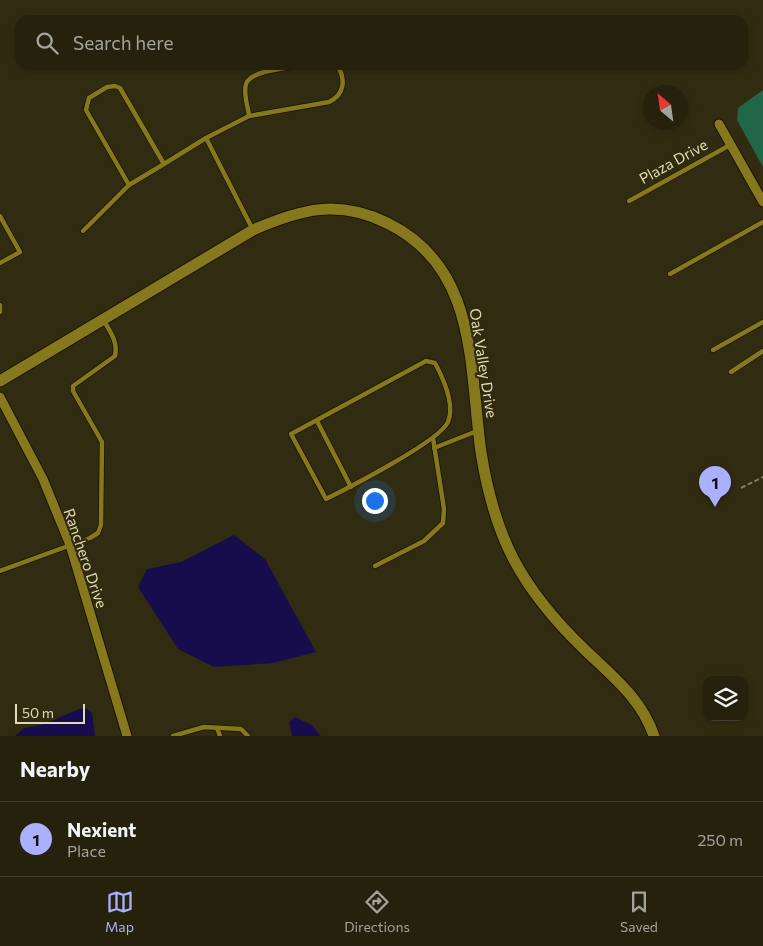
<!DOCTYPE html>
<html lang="en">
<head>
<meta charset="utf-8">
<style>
	:root { --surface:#25210d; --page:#312e1b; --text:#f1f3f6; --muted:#a3a39d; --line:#423e2e; --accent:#aab0fb }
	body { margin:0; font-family:Commissioner,sans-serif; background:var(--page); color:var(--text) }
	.controls { position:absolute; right:15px; bottom:15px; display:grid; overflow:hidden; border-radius:10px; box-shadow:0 2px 8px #0003 }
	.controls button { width:45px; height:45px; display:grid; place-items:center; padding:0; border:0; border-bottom:1px solid var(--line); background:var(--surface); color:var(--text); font:25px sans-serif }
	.compass { position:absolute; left:643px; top:85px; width:45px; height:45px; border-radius:50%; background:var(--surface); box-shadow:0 2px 8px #0003; rotate:331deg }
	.scale { position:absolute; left:15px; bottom:12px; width:70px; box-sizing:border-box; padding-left:5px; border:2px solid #e1dbb2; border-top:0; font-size:14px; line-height:18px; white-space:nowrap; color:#e1dbb2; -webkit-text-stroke:4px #312c11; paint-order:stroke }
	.you { position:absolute; left:374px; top:500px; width:18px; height:18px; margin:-12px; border:4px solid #fff; border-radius:50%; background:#1a73e8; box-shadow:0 0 0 8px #1a73e833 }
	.badge { display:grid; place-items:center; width:32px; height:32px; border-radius:50%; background:var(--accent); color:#111; font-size:16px; font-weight:700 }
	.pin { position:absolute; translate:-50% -41px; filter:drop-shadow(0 1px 2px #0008) }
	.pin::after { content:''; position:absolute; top:26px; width:18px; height:15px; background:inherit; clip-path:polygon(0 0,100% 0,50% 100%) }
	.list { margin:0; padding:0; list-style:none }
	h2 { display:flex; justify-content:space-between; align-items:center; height:65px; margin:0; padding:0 20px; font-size:21px }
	h2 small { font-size:16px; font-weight:400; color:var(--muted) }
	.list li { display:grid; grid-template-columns:32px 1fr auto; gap:15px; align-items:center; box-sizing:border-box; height:75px; padding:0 20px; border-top:1px solid var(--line) }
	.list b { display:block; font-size:19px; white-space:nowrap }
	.list p { margin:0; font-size:16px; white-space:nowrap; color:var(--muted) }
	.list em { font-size:16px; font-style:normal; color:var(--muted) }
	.icon { flex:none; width:28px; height:28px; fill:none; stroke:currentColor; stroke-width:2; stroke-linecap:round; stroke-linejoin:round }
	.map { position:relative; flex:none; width:763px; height:736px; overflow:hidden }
	.search { position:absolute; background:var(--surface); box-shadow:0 2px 8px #0003; left:15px; right:15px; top:15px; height:55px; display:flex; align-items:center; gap:12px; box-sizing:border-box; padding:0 18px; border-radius:15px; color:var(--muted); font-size:19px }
	.sheet { height:140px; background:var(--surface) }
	nav { display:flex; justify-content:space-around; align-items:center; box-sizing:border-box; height:70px; border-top:1px solid var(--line); background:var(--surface); font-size:14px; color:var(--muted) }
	nav a { display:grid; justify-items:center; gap:2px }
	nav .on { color:var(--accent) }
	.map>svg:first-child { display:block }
	.forest { fill:#1f6747 }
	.water { fill:#170d4d }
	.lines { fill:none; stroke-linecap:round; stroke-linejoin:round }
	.service-casing { stroke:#191400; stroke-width:6 }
	.minor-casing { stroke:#191400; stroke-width:11 }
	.tertiary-casing { stroke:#191400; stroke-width:13 }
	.path { stroke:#827d5b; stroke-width:2; stroke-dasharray:5 2.5; stroke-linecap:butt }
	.service { stroke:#86781c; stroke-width:4.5 }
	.minor { stroke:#86781c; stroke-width:9 }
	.tertiary { stroke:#86781c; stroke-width:11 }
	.labels { text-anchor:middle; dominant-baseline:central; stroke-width:4.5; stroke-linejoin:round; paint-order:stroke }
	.street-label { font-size:15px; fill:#e1dbb2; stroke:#312c11 }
</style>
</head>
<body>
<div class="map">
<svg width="763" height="736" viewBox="0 0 763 736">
	<rect width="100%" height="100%" fill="#312c11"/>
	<path class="forest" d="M 763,90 L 763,167 L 737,120 L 738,108 Z"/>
	<g class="water">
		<path d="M 234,535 L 265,559 L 316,652 L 273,663 L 214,667 L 178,649 L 138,587 L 147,569 L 181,562 Z"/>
		<path d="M 86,708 L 92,713 L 95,736 L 15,736 L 24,728 L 42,725 L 79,709 Z"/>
		<path d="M 295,717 L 312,725 L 321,736 L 292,736 L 289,722 Z"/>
	</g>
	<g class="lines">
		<g class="service-casing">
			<g id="service">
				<path d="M 304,65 C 290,68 250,70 246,84 C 243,94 248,106 249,116 L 329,102 C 345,94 346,79 337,65"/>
				<path d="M 115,86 L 120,88 L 164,164 L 129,185 L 86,110 L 89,98 L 107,87 Z"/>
				<path d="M 206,138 L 253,230"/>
				<path d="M 164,164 L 206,138 L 249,116"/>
				<path d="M 629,201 L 730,145"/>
				<path d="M 0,216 L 20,252 L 0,263"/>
				<path d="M 83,231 L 129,185"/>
				<path d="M 670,274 L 763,222"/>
				<path d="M 0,305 L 0,312"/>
				<path d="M 713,350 L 763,322"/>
				<path d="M 426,361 L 435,363 C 443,378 455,405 448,422 C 440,441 348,488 326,499 L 291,434 Z"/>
				<path d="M 731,372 L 763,351"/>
				<path d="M 317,421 L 351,487"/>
				<path d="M 434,448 L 477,431"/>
				<path d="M 375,566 L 424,541 L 443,523 L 444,509 L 433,438"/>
				<path d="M 0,571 L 90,538 L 98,533 L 101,525 L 102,442 L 73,391 L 73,386 L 115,356 C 118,342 111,333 104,321"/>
				<path d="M 217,728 L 220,736"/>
				<path d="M 173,736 L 204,727 L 241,729 L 248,736"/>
			</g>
		</g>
		<g class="minor-casing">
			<g id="minor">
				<path d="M 719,124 L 763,202"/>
				<path d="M 0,397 L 43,479 L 70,545 L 127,736"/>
			</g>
		</g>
		<g class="tertiary-casing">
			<path id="tertiary" d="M 0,381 L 253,230 C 301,209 338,199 387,223 C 478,267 469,366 481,452 C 487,490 496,526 514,560 C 532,594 556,622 584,649 C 612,676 641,698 654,736"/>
		</g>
		<path class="path" d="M 741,488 L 763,477"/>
		<use href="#service" class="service"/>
		<use href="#minor" class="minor"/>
		<use href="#tertiary" class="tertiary"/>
	</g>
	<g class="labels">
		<g class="street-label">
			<text transform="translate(673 161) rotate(-29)">Plaza Drive</text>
			<text transform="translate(484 363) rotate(81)">Oak Valley Drive</text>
			<text transform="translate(86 558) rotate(71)">Ranchero Drive</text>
		</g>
	</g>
</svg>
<div class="controls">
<button><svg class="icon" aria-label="layers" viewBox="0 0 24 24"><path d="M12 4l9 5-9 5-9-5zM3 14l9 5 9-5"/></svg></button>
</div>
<svg class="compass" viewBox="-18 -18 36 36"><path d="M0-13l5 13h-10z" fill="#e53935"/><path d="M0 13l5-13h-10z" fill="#a3a39d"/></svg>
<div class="scale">50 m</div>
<div class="you"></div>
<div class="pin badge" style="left:715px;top:507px">1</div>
<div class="search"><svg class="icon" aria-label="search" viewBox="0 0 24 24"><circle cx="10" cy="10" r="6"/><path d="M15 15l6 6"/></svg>Search here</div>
</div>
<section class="sheet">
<h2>Nearby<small></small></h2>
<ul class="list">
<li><span class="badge">1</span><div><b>Nexient</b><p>Place</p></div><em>250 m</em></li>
</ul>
</section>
<nav>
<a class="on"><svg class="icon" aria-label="map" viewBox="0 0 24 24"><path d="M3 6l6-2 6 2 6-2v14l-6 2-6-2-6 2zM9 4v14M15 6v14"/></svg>Map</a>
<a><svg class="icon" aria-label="directions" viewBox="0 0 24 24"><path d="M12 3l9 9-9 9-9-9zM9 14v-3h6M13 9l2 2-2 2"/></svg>Directions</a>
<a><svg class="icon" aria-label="saved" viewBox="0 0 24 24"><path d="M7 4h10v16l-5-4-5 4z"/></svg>Saved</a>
</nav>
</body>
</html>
